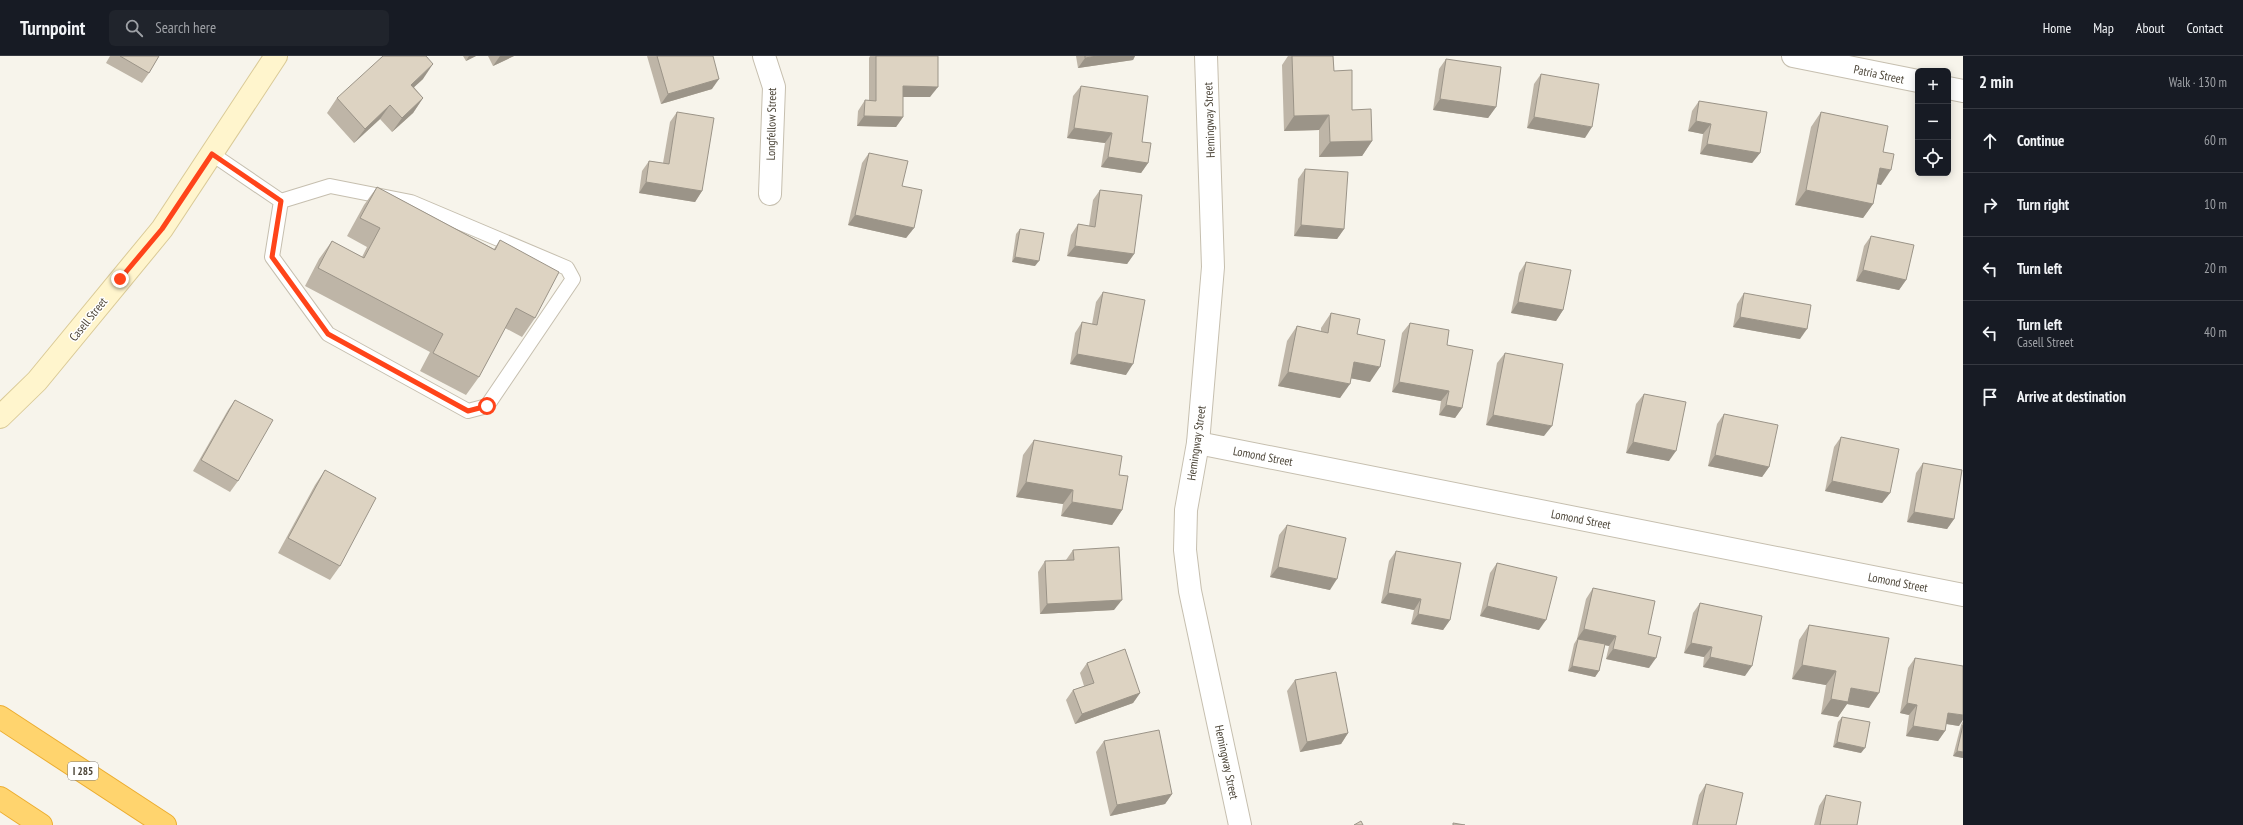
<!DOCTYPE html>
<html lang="en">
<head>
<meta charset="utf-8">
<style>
	:root { --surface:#171b24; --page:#20242c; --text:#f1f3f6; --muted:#9ea1a6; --line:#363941 }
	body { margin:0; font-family:"PT Sans Narrow",sans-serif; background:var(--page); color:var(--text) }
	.controls { position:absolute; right:12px; top:12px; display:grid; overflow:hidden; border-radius:6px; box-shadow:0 2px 10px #0003 }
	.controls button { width:36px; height:36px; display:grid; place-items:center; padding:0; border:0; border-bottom:1px solid var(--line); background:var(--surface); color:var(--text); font:20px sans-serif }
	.stop { position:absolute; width:12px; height:12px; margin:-9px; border:3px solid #ff441a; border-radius:50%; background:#fff }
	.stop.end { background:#ff441a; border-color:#fff; box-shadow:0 1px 4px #0008 }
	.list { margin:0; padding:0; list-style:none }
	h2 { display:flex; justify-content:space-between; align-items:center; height:52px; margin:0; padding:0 16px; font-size:17px }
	h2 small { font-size:13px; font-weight:400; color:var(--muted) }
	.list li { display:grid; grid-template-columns:26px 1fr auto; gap:12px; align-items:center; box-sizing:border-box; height:64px; padding:0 16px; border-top:1px solid var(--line) }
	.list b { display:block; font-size:15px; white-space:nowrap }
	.list p { margin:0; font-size:13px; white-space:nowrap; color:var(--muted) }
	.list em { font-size:13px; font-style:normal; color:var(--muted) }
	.icon { flex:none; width:22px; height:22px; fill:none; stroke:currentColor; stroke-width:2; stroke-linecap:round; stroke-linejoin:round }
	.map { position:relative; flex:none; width:1963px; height:769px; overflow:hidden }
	header { display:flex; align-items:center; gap:24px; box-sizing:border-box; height:56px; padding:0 20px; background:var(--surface); border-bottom:1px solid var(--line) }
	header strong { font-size:19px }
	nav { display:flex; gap:22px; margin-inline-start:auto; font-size:14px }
	.search { width:280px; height:36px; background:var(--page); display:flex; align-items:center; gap:10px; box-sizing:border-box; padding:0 14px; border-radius:6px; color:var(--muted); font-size:15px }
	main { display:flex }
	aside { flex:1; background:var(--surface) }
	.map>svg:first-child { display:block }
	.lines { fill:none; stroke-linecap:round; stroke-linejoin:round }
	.lane-casing { stroke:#c6bfaf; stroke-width:16 }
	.street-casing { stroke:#c6bfaf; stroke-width:24 }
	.secondary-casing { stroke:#daca97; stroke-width:24 }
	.highway-casing { stroke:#ecad30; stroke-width:24 }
	.lane { stroke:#fff; stroke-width:14 }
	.street { stroke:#fff; stroke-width:22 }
	.secondary { stroke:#fff5cd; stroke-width:22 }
	.highway { stroke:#ffd46e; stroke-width:22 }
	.wall { fill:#beb5a7 }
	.shaded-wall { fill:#9b9488 }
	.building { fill:#ddd3c2; stroke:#9b9488 }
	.route { stroke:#ff441a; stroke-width:5 }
	.labels { text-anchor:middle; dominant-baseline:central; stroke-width:3; stroke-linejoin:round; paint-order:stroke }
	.shield { fill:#fff; stroke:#827d74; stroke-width:1 }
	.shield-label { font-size:11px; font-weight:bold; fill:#4c4538 }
	.street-label { font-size:12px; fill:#4c4538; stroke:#fff }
</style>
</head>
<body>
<header>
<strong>Turnpoint</strong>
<div class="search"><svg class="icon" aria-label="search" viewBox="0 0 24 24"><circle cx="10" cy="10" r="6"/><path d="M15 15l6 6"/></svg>Search here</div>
<nav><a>Home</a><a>Map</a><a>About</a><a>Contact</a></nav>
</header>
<main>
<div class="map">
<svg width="1963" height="769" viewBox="0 0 1963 769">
	<rect width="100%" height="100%" fill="#f7f4eb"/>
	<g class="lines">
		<g class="lane-casing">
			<path id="lane" d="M 212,98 L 281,145 L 330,130 L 411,146 L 567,212 L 573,223 L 487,350 L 468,355 L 328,278 L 272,201 L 281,145"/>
		</g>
		<g class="street-casing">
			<g id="street">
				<path d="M 764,0 L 774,31 L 770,138"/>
				<path d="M 1206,0 L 1213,211 L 1198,387 L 1186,454 L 1185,494 L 1190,535 L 1240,769"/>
				<path d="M 1793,0 L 1918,25"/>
				<path d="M 1948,32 L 1963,35"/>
				<path d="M 1198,387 L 1963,539"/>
			</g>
		</g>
		<g class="secondary-casing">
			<path id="secondary" d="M 0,361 L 37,325 L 162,173 L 276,0"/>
		</g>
		<g class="highway-casing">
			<g id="highway">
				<path d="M 0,661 L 165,769"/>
				<path d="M 0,742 L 41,769"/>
			</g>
		</g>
		<use href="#lane" class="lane"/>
		<use href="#street" class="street"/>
		<use href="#secondary" class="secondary"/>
		<use href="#highway" class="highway"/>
	</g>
	<g class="wall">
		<path d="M 110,0 L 159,0 L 149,17 L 142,27 L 106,7 Z"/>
		<path d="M 463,0 L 476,0 L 466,5 Z"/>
		<path d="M 488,0 L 514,0 L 493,10 Z"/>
		<path d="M 647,0 L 713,0 L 712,33 L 661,48 Z"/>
		<path d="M 870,0 L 938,0 L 930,41 L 903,41 L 903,61 L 896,71 L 857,70 L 858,55 L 865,44 L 869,45 L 869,2 Z"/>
		<path d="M 1076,0 L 1135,0 L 1133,4 L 1078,12 Z"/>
		<path d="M 1288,0 L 1333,0 L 1334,15 L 1352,54 L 1372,85 L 1362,100 L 1319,101 L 1319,74 L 1284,75 L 1282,9 Z"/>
		<path d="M 1446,3 L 1496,51 L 1488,62 L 1433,54 L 1439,13 Z"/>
		<path d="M 1541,18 L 1585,82 L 1527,72 L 1534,28 Z"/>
		<path d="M 423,23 L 414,31 L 423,42 L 413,57 L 392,76 L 380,63 L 354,87 L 327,57 L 337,42 Z"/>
		<path d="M 1081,30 L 1142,86 L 1148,107 L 1141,117 L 1101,111 L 1105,87 L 1067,82 L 1073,40 Z"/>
		<path d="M 1699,45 L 1760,97 L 1752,107 L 1700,98 L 1703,78 L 1688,75 L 1692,55 Z"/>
		<path d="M 677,56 L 702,135 L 695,146 L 639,137 L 642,115 L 649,105 L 663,107 L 670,66 Z"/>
		<path d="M 1821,56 L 1883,96 L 1881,129 L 1877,128 L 1873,148 L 1863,162 L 1795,149 L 1811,71 Z"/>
		<path d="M 869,97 L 914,172 L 906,182 L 848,169 L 862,107 Z"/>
		<path d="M 1305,113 L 1344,173 L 1337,183 L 1294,180 L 1298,123 Z"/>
		<path d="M 377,131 L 494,193 L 500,184 L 535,262 L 522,281 L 505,272 L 479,321 L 466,339 L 420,315 L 430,296 L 305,230 L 319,203 L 332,185 L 362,201 L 367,191 L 347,180 L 364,149 Z"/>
		<path d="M 1100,134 L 1134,198 L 1127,208 L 1067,200 L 1071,179 L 1078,168 L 1089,170 L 1093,144 Z"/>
		<path d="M 1020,173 L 1035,210 L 1012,206 L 1016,178 Z"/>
		<path d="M 1871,180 L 1906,224 L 1899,234 L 1856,225 L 1864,190 Z"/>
		<path d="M 1526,206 L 1563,254 L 1556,265 L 1511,257 L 1519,217 Z"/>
		<path d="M 1103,236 L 1126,319 L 1070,308 L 1075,277 L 1082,266 L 1092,268 L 1096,246 Z"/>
		<path d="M 1744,237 L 1800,283 L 1733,271 L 1737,248 Z"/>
		<path d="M 1331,257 L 1357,278 L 1370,326 L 1351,322 L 1340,342 L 1278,330 L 1287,285 L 1297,270 L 1321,275 L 1321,272 Z"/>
		<path d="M 1410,267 L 1447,289 L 1462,352 L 1455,362 L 1439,359 L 1441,345 L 1392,336 L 1402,277 Z"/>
		<path d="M 1505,297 L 1544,380 L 1486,369 L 1497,307 Z"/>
		<path d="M 1644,338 L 1669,405 L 1626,397 L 1636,348 Z"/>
		<path d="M 235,344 L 238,425 L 230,436 L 193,415 L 228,354 Z"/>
		<path d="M 1724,358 L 1769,411 L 1762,421 L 1708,410 L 1717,368 Z"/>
		<path d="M 1841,381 L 1890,437 L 1882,447 L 1825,435 L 1834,391 Z"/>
		<path d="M 1034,384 L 1119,419 L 1122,454 L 1112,469 L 1061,460 L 1063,448 L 1016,441 L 1023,399 Z"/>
		<path d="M 1923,407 L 1954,463 L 1947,473 L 1907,466 L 1916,417 Z"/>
		<path d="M 325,414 L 340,510 L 330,524 L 278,497 L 315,429 Z"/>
		<path d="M 1287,469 L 1330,534 L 1270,521 L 1279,479 Z"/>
		<path d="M 1073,494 L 1114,554 L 1040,558 L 1038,516 L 1045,505 L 1066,504 Z"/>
		<path d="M 1396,495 L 1450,564 L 1443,574 L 1411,568 L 1414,554 L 1381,547 L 1389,505 Z"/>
		<path d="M 1497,507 L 1539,574 L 1480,560 L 1490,517 Z"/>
		<path d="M 1593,532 L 1649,612 L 1606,603 L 1609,590 L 1605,589 L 1599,615 L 1595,621 L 1568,615 L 1574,588 L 1577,583 L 1586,543 Z"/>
		<path d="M 1700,547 L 1745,620 L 1703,611 L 1704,601 L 1684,597 L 1693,557 Z"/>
		<path d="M 1809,569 L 1869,652 L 1847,648 L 1838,661 L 1821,658 L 1826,629 L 1792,623 L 1799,584 Z"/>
		<path d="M 1915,602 L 1959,670 L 1946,668 L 1945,675 L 1938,685 L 1906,680 L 1909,659 L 1900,657 L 1908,612 Z"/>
		<path d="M 1087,607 L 1140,637 L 1133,647 L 1075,668 L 1066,644 L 1073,634 L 1084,630 L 1080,617 Z"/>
		<path d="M 1295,624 L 1348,677 L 1341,688 L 1300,696 L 1287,635 Z"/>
		<path d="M 1842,661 L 1861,697 L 1833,691 L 1838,666 Z"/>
		<path d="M 1963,665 L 1963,702 L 1953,700 L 1961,669 Z"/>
		<path d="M 1104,685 L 1172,738 L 1165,748 L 1110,760 L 1096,696 Z"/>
		<path d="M 1706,728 L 1736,769 L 1692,769 L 1699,739 Z"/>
		<path d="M 1826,739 L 1857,769 L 1814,769 L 1819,750 Z"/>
	</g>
	<g class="shaded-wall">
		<path d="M 469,0 L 476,0 L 466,5 Z"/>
		<path d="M 500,0 L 514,0 L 493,10 Z"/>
		<path d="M 1097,0 L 1135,0 L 1133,4 L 1078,12 L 1085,2 Z"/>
		<path d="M 433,8 L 423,23 L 401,43 L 411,29 Z"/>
		<path d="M 719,23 L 712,33 L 661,48 L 668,38 Z"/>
		<path d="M 903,30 L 938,31 L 930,41 L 896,41 Z"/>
		<path d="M 423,42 L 413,57 L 392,76 L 402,62 Z"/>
		<path d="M 1440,43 L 1496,51 L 1488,62 L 1433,54 Z"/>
		<path d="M 390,49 L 380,63 L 354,87 L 365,73 Z"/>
		<path d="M 1329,59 L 1319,74 L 1284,75 L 1294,60 Z"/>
		<path d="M 864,60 L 903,61 L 896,71 L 857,70 Z"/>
		<path d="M 1534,61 L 1592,71 L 1585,82 L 1527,72 Z"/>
		<path d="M 1696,65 L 1711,68 L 1703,78 L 1688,75 Z"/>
		<path d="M 1074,72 L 1112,77 L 1105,87 L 1067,82 Z"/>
		<path d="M 1372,85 L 1362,100 L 1319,101 L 1330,86 Z"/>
		<path d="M 1707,88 L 1760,97 L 1752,107 L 1700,98 Z"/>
		<path d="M 1108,101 L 1148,107 L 1141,117 L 1101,111 Z"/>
		<path d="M 1880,112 L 1891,114 L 1881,129 L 1869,126 Z"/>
		<path d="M 646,126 L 702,135 L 695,146 L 639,137 Z"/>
		<path d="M 1806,134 L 1873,148 L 1863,162 L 1795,149 Z"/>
		<path d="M 855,159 L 914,172 L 906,182 L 848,169 Z"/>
		<path d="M 1301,169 L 1344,173 L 1337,183 L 1294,180 Z"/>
		<path d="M 1075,190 L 1134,198 L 1127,208 L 1067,200 Z"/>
		<path d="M 1015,201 L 1039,205 L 1035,210 L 1012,206 Z"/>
		<path d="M 1863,214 L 1906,224 L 1899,234 L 1856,225 Z"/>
		<path d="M 1518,246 L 1563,254 L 1556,265 L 1511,257 Z"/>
		<path d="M 1740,261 L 1807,273 L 1800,283 L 1733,271 Z"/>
		<path d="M 1077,298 L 1133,308 L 1126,319 L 1070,308 Z"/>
		<path d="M 1354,306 L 1380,311 L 1370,326 L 1344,321 Z"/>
		<path d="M 1288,316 L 1350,328 L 1340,342 L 1278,330 Z"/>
		<path d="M 1399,326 L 1449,335 L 1441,345 L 1392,336 Z"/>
		<path d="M 1446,349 L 1462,352 L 1455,362 L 1439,359 Z"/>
		<path d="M 1493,359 L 1552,370 L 1544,380 L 1486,369 Z"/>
		<path d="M 1633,386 L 1676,395 L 1669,405 L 1626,397 Z"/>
		<path d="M 1715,399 L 1769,411 L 1762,421 L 1708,410 Z"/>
		<path d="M 1832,425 L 1890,437 L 1882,447 L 1825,435 Z"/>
		<path d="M 1026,426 L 1073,434 L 1063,448 L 1016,441 Z"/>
		<path d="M 1072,446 L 1122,454 L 1112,469 L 1061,460 Z"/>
		<path d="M 1914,456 L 1954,463 L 1947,473 L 1907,466 Z"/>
		<path d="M 1278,511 L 1337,523 L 1330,534 L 1270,521 Z"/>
		<path d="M 1388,537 L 1421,543 L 1414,554 L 1381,547 Z"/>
		<path d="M 1122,544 L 1114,554 L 1040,558 L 1047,548 Z"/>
		<path d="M 1487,550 L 1546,564 L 1539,574 L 1480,560 Z"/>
		<path d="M 1418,558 L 1450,564 L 1443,574 L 1411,568 Z"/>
		<path d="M 1584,573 L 1616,580 L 1609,590 L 1577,583 Z"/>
		<path d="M 1691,587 L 1712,591 L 1704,601 L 1684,597 Z"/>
		<path d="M 1613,593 L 1656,602 L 1649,612 L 1606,603 Z"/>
		<path d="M 1710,601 L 1752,610 L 1745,620 L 1703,611 Z"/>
		<path d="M 1802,609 L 1836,615 L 1826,629 L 1792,623 Z"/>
		<path d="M 1572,610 L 1599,615 L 1595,621 L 1568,615 Z"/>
		<path d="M 1851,632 L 1879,637 L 1869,652 L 1847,648 L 1838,661 L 1821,658 L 1831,643 Z"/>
		<path d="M 1140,637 L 1133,647 L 1075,668 L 1082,658 Z"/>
		<path d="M 1907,647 L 1917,649 L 1909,659 L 1900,657 Z"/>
		<path d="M 1948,657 L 1963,659 L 1963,664 L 1959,670 L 1941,667 Z"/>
		<path d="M 1913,670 L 1945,675 L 1938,685 L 1906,680 Z"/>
		<path d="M 1348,677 L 1341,688 L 1300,696 L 1307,686 Z"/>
		<path d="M 1837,686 L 1865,692 L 1861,697 L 1833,691 Z"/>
		<path d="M 1957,695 L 1963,696 L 1963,702 L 1953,700 Z"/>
		<path d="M 1172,738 L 1165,748 L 1110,760 L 1117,749 Z"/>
	</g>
	<g class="building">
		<path d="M 120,0 L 159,0 L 149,17 Z"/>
		<path d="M 383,0 L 426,0 L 433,8 L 411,29 L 423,42 L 402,62 L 390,49 L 365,73 L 337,42 Z"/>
		<path d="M 657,0 L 713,0 L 719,23 L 668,38 Z"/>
		<path d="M 876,0 L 938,0 L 938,31 L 903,30 L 903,61 L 864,60 L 865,44 L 876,45 Z"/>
		<path d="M 1085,0 L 1097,0 L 1085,2 Z"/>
		<path d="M 1292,0 L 1333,0 L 1334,15 L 1352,14 L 1352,54 L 1371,53 L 1372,85 L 1330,86 L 1329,59 L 1294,60 Z"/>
		<path d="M 1446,3 L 1501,11 L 1496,51 L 1440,43 Z"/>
		<path d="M 1541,18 L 1599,28 L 1592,71 L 1534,61 Z"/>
		<path d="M 1081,30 L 1148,40 L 1142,86 L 1151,87 L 1148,107 L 1108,101 L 1112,77 L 1074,72 Z"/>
		<path d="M 1699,45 L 1767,56 L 1760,97 L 1707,88 L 1711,68 L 1696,65 Z"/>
		<path d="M 677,56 L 714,62 L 702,135 L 646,126 L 649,105 L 669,108 Z"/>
		<path d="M 1821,56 L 1888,70 L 1883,96 L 1894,98 L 1891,114 L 1880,112 L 1873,148 L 1806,134 Z"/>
		<path d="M 869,97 L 908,105 L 902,130 L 922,134 L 914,172 L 855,159 Z"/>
		<path d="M 1305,113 L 1348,116 L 1344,173 L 1301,169 Z"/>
		<path d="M 377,131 L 495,194 L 500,184 L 559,216 L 535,262 L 516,252 L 479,321 L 433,297 L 443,278 L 318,212 L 332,185 L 364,202 L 380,172 L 360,162 Z"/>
		<path d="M 1100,134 L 1142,139 L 1134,198 L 1075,190 L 1078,168 L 1095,171 Z"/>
		<path d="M 1020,173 L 1044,177 L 1039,205 L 1015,201 Z"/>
		<path d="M 1871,180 L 1914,189 L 1906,224 L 1863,214 Z"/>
		<path d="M 1526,206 L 1571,214 L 1563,254 L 1518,246 Z"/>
		<path d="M 1103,236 L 1145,244 L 1133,308 L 1077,298 L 1082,266 L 1097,269 Z"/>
		<path d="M 1744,237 L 1811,249 L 1807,273 L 1740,261 Z"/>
		<path d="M 1331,257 L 1360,263 L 1357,278 L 1385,284 L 1380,311 L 1354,306 L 1350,328 L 1288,316 L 1297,270 L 1328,277 Z"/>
		<path d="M 1410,267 L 1449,274 L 1447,289 L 1473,294 L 1462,352 L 1446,349 L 1449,335 L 1399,326 Z"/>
		<path d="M 1505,297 L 1563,308 L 1552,370 L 1493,359 Z"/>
		<path d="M 1644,338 L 1686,346 L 1676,395 L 1633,386 Z"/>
		<path d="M 235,344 L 273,364 L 238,425 L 201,404 Z"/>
		<path d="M 1724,358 L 1778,369 L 1769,411 L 1715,399 Z"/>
		<path d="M 1841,381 L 1899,393 L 1890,437 L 1832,425 Z"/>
		<path d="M 1034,384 L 1122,400 L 1119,419 L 1128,420 L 1122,454 L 1072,446 L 1073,434 L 1026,426 Z"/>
		<path d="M 1923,407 L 1962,414 L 1954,463 L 1914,456 Z"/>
		<path d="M 325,414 L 376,442 L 340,510 L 288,482 Z"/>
		<path d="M 1287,469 L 1346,482 L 1337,523 L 1278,511 Z"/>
		<path d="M 1119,491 L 1122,544 L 1047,548 L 1045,505 L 1074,504 L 1073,494 Z"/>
		<path d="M 1396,495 L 1461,507 L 1450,564 L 1418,558 L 1421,543 L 1388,537 Z"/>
		<path d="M 1497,507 L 1557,521 L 1546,564 L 1487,550 Z"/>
		<path d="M 1593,532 L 1655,545 L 1648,578 L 1661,581 L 1656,602 L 1613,593 L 1616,580 L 1584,573 Z"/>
		<path d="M 1700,547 L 1762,560 L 1752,610 L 1710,601 L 1712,591 L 1691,587 Z"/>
		<path d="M 1809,569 L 1889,582 L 1879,637 L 1851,632 L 1848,646 L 1831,643 L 1836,615 L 1802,609 Z"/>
		<path d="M 1578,583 L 1605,588 L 1599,615 L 1572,610 Z"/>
		<path d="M 1125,593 L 1140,637 L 1082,658 L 1073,634 L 1094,627 L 1087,607 Z"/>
		<path d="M 1915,602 L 1963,610 L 1963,659 L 1948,657 L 1945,675 L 1913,670 L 1917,649 L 1907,647 Z"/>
		<path d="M 1336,616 L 1348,677 L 1307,686 L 1295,624 Z"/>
		<path d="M 1842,661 L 1870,666 L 1865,692 L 1837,686 Z"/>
		<path d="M 1963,669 L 1963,696 L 1957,695 Z"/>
		<path d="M 1159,674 L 1172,738 L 1117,749 L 1104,685 Z"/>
		<path d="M 1706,728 L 1743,737 L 1736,769 L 1697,769 Z"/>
		<path d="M 1826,739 L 1861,746 L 1857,769 L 1820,769 Z"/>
		<path d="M 1361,765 L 1363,769 L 1354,769 Z"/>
		<path d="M 1453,767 L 1465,769 L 1453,769 Z"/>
	</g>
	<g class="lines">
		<path class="route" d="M 120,223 L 162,173 L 212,98 L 281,145 L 272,201 L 328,278 L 468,355 L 487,350"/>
	</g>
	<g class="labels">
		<rect class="shield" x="68" y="706" width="30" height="18" rx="3"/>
		<g class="shield-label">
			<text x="83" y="715">I 285</text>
		</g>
		<g class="street-label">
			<text transform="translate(1879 18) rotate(12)">Patria Street</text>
			<text transform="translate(1209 64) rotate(-92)">Hemingway Street</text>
			<text transform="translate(771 68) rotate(-89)">Longfellow Street</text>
			<text transform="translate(88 263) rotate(-51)">Casell Street</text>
			<text transform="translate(1196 387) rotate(-82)">Hemingway Street</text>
			<text transform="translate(1263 400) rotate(11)">Lomond Street</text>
			<text transform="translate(1581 463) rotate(11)">Lomond Street</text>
			<text transform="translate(1898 526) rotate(11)">Lomond Street</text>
			<text transform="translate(1227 706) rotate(78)">Hemingway Street</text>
		</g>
	</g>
</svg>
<div class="controls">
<button>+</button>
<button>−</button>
<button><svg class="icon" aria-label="locate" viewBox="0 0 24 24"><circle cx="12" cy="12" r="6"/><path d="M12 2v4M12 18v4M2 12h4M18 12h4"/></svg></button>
</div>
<div class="stop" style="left:487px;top:350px"></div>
<div class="stop end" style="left:120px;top:223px"></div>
</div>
<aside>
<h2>2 min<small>Walk · 130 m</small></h2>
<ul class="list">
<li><svg class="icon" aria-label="ahead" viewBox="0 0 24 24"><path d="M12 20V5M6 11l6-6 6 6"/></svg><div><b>Continue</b></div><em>60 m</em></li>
<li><svg class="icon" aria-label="right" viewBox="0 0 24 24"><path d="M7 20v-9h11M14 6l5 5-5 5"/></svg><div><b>Turn right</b></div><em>10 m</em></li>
<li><svg class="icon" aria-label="left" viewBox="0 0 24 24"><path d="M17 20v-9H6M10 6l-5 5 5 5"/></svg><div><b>Turn left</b></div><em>20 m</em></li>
<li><svg class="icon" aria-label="left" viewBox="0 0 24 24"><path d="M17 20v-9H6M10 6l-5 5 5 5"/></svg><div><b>Turn left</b><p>Casell Street</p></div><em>40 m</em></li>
<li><svg class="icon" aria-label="arrive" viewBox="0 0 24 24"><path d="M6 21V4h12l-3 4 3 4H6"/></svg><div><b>Arrive at destination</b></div></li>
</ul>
</aside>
</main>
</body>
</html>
